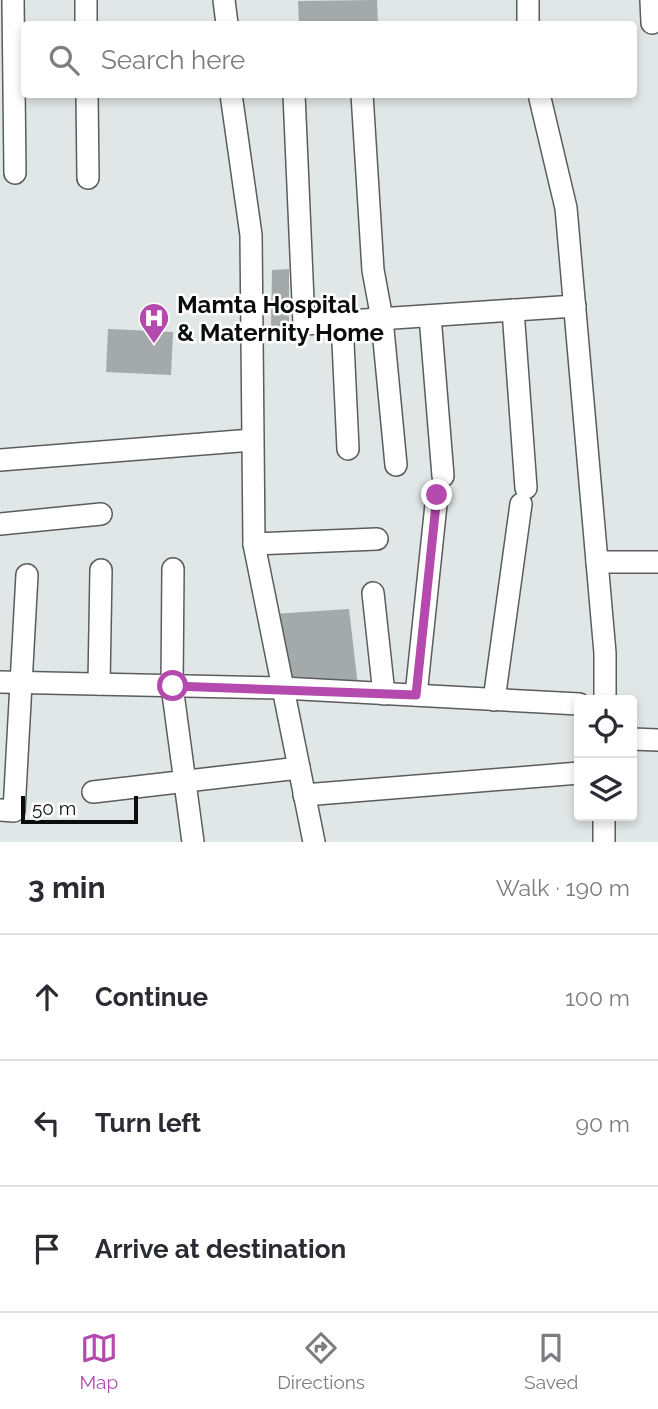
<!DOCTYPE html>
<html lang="en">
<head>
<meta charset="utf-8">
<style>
	:root { --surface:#fff; --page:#f2f2f3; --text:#2b2b33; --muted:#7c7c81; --line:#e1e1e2; --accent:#b44aad }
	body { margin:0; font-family:Raleway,sans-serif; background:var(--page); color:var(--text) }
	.controls { position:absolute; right:21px; bottom:21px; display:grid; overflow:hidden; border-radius:7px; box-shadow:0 4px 10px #0003 }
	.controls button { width:63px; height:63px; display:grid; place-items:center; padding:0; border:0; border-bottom:2px solid var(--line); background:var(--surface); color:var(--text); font:35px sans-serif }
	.scale { position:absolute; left:21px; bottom:18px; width:117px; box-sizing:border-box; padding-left:7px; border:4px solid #0b0d0d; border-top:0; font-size:19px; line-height:24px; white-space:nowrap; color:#0b0d0d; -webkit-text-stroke:5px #fff; paint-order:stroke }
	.stop { position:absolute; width:21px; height:21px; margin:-16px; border:5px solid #b44aad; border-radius:50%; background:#fff }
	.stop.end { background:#b44aad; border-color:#fff; box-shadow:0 2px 7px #0008 }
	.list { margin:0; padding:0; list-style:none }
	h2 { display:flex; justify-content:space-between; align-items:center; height:91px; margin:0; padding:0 28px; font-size:30px }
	h2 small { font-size:23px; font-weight:400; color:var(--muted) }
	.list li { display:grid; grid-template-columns:46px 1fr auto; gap:21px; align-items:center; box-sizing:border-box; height:126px; padding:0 28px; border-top:2px solid var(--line) }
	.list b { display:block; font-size:26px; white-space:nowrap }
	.list em { font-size:23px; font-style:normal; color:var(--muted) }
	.icon { flex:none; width:38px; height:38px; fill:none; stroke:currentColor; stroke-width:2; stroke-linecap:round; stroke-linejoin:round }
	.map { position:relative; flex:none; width:658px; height:842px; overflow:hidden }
	.search { position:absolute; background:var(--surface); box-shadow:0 4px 10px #0003; left:21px; right:21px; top:21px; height:77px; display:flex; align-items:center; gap:18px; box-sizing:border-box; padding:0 24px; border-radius:7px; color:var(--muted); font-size:26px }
	.sheet { height:469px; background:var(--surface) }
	nav { display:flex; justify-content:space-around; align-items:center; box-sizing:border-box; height:98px; border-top:2px solid var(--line); background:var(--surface); font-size:19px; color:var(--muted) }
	nav a { display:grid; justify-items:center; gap:4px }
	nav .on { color:var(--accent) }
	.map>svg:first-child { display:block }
	.building { fill:#a4a9a9 }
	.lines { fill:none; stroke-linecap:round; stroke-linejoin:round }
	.minor-casing { stroke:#595d5e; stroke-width:24 }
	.minor { stroke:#fff; stroke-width:21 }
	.route { stroke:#b44aad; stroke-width:9 }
	.labels { text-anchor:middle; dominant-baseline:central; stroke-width:5; stroke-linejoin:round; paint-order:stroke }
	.poi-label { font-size:24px; font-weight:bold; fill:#0b0d0d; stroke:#fff; text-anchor:start }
</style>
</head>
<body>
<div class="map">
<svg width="658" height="842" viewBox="0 0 658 842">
	<rect width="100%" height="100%" fill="#e1e6e6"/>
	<g class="building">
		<path d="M 377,0 L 378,24 L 299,24 L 298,1 Z"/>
		<path d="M 289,269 L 289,329 L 271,329 L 272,270 Z"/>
		<path d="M 108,329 L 173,332 L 171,375 L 106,372 Z"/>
		<path d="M 349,609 L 358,686 L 287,685 L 273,614 Z"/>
	</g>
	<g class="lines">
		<g class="minor-casing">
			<g id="minor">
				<path d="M 13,0 L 15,173"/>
				<path d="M 86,0 L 86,24"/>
				<path d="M 224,0 L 227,24"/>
				<path d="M 528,0 L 528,24"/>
				<path d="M 651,0 L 652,23"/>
				<path d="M 87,94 L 88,178"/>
				<path d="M 231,94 L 251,235 L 254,544 L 314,842"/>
				<path d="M 294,94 L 304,324 L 575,306"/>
				<path d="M 362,94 L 373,270 L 382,319 L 396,465"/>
				<path d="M 539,94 L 566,208 L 605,653 L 605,700"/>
				<path d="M 513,310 L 526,488"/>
				<path d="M 430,316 L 443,476"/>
				<path d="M 342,321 L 348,449"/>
				<path d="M 0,460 L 252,440"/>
				<path d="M 0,524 L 101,514"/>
				<path d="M 254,544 L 377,539"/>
				<path d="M 597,562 L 658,562"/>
				<path d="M 173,569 L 172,686 L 193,842"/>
				<path d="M 373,593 L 384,694"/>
				<path d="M 0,682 L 282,688 L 579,704"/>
				<path d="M 99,684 L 101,570"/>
				<path d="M 416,695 L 437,495"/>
				<path d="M 494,700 L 521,504"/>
				<path d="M 632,739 L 658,740"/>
				<path d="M 93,792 L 299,768"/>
				<path d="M 304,795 L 579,773"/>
				<path d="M 0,810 L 14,811 L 27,575"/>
				<path d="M 604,842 L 604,816"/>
			</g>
		</g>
		<use href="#minor" class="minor"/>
	</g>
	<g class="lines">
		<path class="route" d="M 173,686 L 416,695 L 437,495"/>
	</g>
	<defs>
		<g id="hospital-pin" transform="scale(1.575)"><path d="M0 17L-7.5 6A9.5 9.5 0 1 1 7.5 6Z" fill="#b44aad" stroke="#fff"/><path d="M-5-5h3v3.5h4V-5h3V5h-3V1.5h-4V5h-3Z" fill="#fff"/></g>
	</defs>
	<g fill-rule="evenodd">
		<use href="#hospital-pin" x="154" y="318"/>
	</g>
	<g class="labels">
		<g class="poi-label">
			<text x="177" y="304">Mamta Hospital<tspan x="177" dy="28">&amp; Maternity Home</tspan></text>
		</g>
	</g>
</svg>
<div class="controls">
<button><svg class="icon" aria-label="locate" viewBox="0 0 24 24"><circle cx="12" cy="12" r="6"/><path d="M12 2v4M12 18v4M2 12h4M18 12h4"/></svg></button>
<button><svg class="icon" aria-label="layers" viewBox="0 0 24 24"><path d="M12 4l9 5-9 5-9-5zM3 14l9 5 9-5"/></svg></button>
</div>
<div class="scale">50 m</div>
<div class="stop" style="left:173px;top:686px"></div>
<div class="stop end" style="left:437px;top:495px"></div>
<div class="search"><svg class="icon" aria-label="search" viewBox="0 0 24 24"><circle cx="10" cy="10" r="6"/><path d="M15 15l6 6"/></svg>Search here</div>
</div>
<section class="sheet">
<h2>3 min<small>Walk · 190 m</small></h2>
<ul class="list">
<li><svg class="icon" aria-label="ahead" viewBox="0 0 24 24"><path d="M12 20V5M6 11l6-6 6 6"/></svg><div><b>Continue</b></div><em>100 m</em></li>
<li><svg class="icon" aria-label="left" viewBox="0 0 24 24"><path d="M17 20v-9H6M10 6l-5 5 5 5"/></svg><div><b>Turn left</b></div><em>90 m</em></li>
<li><svg class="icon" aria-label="arrive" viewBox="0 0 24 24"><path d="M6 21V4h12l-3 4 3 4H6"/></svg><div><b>Arrive at destination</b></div></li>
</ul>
</section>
<nav>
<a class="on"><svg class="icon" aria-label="map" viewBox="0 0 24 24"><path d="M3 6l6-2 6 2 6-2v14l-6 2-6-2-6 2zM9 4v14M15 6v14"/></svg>Map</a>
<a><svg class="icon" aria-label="directions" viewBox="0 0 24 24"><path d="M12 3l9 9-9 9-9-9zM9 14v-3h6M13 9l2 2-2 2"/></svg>Directions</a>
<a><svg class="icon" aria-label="saved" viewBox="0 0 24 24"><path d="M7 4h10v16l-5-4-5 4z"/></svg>Saved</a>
</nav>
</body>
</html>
